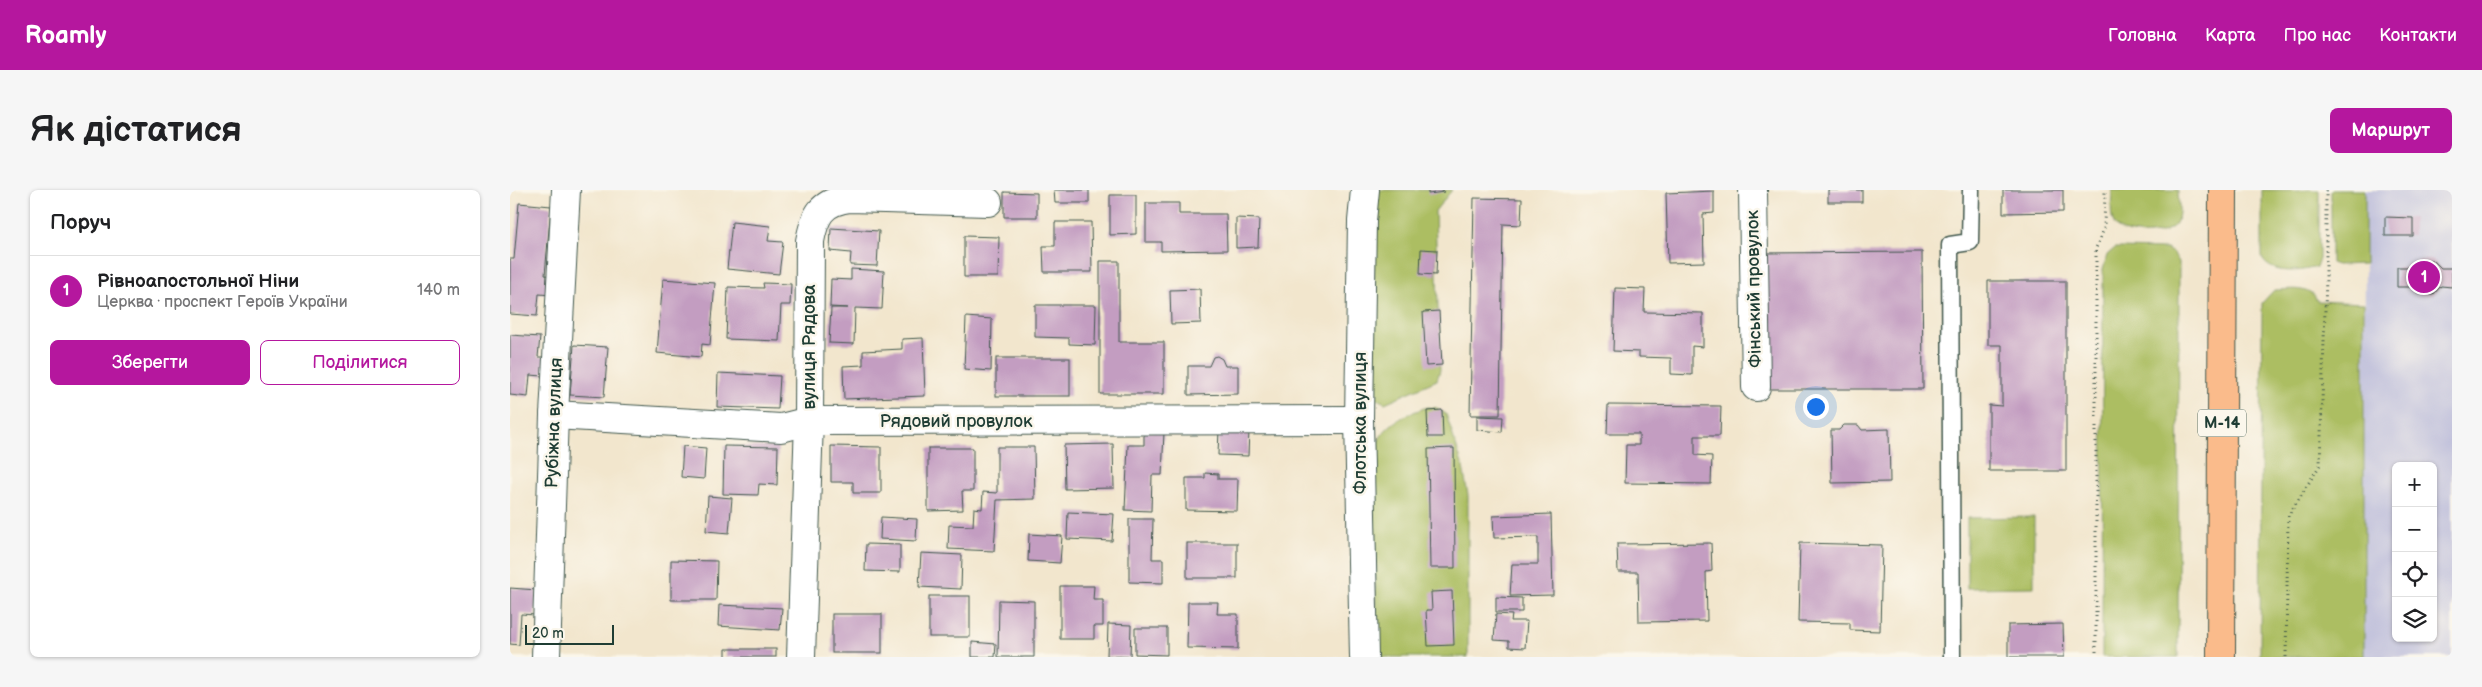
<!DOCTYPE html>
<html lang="uk">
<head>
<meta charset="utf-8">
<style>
	:root { --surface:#fff; --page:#f6f6f6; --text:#202124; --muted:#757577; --line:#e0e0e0; --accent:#b5179e }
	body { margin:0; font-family:"Balsamiq Sans",sans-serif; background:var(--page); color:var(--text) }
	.controls { position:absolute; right:15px; bottom:15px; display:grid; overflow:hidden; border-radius:8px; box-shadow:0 1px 4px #0004 }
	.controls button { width:45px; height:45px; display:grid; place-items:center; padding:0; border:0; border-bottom:1px solid var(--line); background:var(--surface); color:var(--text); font:25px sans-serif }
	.scale { position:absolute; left:15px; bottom:12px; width:89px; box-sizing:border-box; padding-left:5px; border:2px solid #1f3d34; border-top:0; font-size:14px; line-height:18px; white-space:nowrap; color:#1f3d34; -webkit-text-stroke:4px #fbf7ec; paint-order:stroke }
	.you { position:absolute; left:1305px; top:216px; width:18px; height:18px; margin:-12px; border:4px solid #fff; border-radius:50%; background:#1a73e8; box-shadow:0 0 0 8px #1a73e833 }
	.badge { display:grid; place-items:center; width:32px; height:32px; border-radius:50%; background:var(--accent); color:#fff; font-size:16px; font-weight:700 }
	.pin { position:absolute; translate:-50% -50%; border:2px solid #fff; box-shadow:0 1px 5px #0006 }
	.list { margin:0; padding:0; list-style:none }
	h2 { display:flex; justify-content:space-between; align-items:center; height:65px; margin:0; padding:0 20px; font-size:21px }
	h2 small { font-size:16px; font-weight:400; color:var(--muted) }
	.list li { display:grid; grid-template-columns:32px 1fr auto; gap:15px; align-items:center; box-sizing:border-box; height:70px; padding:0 20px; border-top:1px solid var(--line) }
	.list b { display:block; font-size:19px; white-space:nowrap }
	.list p { margin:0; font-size:16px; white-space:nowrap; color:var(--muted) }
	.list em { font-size:16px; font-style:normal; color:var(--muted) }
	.actions { display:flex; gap:10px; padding:15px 20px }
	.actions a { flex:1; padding:11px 0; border:1px solid var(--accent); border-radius:8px; text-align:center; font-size:18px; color:var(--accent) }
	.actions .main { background:var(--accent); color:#fff }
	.icon { flex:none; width:28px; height:28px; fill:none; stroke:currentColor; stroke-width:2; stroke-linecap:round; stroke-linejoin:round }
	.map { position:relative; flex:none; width:1942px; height:467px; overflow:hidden; border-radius:8px }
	header { display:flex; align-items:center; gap:30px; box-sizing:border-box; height:70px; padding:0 25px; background:var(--accent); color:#fff }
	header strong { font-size:24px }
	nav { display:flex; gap:28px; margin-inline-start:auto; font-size:18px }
	.intro { display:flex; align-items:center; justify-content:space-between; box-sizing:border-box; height:120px; padding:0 30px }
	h1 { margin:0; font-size:35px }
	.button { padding:12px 22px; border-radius:8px; background:var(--accent); color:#fff; font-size:18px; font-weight:700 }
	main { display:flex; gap:30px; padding:0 30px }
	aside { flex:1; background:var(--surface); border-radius:8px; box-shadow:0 1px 4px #0004 }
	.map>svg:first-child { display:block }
	.industrial { fill:#c2c2dc; fill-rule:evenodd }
	.green { fill:#acbe62; stroke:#667e4b }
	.building { fill:#c39dc1 }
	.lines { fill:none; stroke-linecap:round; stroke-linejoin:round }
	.service-casing { stroke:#3f564b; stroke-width:19 }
	.minor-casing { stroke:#3f564b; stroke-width:30 }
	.trunk-casing { stroke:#3f564b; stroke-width:30 }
	.path { stroke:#3f564b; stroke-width:3; stroke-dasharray:1 4; stroke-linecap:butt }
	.service { stroke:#fff; stroke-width:16 }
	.minor { stroke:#fff; stroke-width:28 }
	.trunk { stroke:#fabb8b; stroke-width:28 }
	.labels { text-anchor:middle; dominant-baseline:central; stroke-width:5; stroke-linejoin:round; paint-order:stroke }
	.shield { fill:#fbf7ec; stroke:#61756b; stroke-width:1 }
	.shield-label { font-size:16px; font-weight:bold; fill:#1f3d34 }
	.street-label { font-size:18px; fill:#1f3d34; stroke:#fbf7ec }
</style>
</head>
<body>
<header>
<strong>Roamly</strong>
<nav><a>Головна</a><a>Карта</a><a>Про нас</a><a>Контакти</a></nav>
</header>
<div class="intro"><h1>Як дістатися</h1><a class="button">Маршрут</a></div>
<main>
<aside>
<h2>Поруч<small></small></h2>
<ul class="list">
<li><span class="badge">1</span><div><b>Рівноапостольної Ніни</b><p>Церква · проспект Героїв України</p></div><em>140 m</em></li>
</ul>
<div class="actions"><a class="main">Зберегти</a><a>Поділитися</a></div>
</aside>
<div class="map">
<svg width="1942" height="467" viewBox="0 0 1942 467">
	<rect width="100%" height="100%" fill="#fbf7ec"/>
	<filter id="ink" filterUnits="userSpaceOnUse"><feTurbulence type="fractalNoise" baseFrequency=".02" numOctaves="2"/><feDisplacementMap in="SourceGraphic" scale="10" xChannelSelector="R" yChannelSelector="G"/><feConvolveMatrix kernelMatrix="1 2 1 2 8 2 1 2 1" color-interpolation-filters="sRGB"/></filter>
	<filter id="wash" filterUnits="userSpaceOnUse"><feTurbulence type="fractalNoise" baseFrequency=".0096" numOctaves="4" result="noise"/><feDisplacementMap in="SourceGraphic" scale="20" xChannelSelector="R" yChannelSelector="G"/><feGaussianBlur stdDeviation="1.12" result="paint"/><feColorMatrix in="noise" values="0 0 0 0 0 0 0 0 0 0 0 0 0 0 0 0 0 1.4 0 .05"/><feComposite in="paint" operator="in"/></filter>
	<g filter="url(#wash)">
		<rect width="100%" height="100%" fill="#f2e6cd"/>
		<path class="industrial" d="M 1855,0 L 1942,0 L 1942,467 L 1854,467 ZM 1886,276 L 1923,276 L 1923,448 L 1886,448 Z"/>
		<g class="green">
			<path d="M 866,0 L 942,0 L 925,21 L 930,180 L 927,190 L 875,213 L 865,208 L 861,198 Z"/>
			<path d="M 1602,0 L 1668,0 C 1668,9 1671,23 1667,31 C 1661,48 1613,48 1605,35 C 1599,26 1602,10 1602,0 Z"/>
			<path d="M 1752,0 L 1809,0 L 1809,68 L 1806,77 C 1790,82 1760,85 1752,68 Z"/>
			<path d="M 1821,0 L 1855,0 L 1855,74 L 1827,75 L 1821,73 Z"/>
			<path d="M 1605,58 L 1657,59 L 1664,64 L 1669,72 L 1668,467 L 1592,467 L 1593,80 L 1597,65 Z"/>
			<path d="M 1764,100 C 1779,100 1799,95 1807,111 L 1854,113 L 1854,467 L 1750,467 L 1752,113 Z"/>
			<path d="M 917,217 L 927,218 L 936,224 L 953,277 L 958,305 L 958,467 L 867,467 L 862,267 C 870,236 889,227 917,217 Z"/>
			<path d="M 1524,327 L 1524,397 L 1457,398 L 1457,328 Z"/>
		</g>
		<g id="blocks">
			<g class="building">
				<path d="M 544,0 L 579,0 L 579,13 L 545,13 Z"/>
				<path d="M 918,0 L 933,0 L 934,2 L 918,4 Z"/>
				<rect x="1318" y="0" width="34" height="12"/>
				<path d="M 1493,0 L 1553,0 L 1553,22 L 1493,23 Z"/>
				<path d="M 1204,1 L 1204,23 L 1193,24 L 1194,72 L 1158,73 L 1156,3 Z"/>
				<path d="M 494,2 L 527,3 L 527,27 L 494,27 Z"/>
				<path d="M 600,5 L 626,5 L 626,44 L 600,45 Z"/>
				<path d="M 964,8 L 1012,9 L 1011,35 L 993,34 L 990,225 L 960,225 Z"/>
				<path d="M 9,13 L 41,16 L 35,85 L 43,86 L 42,105 L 29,104 L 27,126 L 0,124 L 0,69 L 4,69 Z"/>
				<path d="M 636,13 L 669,13 L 669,24 L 716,24 L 717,60 L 651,61 L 651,52 L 636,52 Z"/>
				<path d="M 1875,27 L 1903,28 L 1903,46 L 1875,46 Z"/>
				<path d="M 726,28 L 749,29 L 748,57 L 726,58 Z"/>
				<path d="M 222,32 L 260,36 L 258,51 L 273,52 L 269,84 L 217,79 Z"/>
				<path d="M 545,32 L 581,32 L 582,82 L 534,82 L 533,56 L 545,56 Z"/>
				<path d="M 321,38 L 369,41 L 367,76 L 340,75 L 341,63 L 320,61 Z"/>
				<path d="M 454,46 L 489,47 L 488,87 L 454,87 Z"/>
				<path d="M 911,59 L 927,60 L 926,85 L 910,84 Z"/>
				<path d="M 1412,62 L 1413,199 L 1254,199 L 1252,63 Z"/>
				<path d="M 1909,70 L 1923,70 L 1931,78 L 1942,78 L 1942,97 L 1931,96 L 1923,105 L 1909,104 L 1901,97 L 1887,97 L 1887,77 L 1901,77 Z"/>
				<path d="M 590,71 L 609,71 L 609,152 L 654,152 L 654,204 L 590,204 Z"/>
				<path d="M 341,79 L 374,81 L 372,119 L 345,118 L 344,154 L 319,153 L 321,118 L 338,118 L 320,117 L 321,89 L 341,90 Z"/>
				<path d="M 153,89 L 205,93 L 200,155 L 192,154 L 191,167 L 147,163 Z"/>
				<path d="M 1478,91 L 1556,91 L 1556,281 L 1479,281 L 1479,215 L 1492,216 L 1492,155 L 1478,155 Z"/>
				<path d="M 253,93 L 281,94 L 280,115 L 271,115 L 269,151 L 216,149 L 218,97 L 254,98 Z"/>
				<path d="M 1105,98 L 1135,99 L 1134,122 L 1193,123 L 1193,157 L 1182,156 L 1182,185 L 1161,184 L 1161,168 L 1129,167 L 1129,162 L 1103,161 Z"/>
				<path d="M 690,99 L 691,133 L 661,134 L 660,100 Z"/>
				<path d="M 525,115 L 586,115 L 585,155 L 559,154 L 559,148 L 525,147 Z"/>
				<path d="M 929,121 L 932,175 L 916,176 L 913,122 Z"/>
				<path d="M 456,127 L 482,129 L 481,181 L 454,179 Z"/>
				<path d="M 0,145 L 30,147 L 28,167 L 35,167 L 33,186 L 20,185 L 18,207 L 0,205 Z"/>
				<path d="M 413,148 L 415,206 L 334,209 L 333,176 L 353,175 L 353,161 L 392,159 L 392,149 Z"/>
				<path d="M 64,155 L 98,157 L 94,207 L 60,205 Z"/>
				<path d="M 707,166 L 712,169 L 715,176 L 728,176 L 728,204 L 678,205 L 678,176 L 699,176 L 703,167 Z"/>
				<rect x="486" y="168" width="74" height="38"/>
				<path d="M 208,183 L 270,186 L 268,219 L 207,217 Z"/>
				<path d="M 1098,215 L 1211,216 L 1210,246 L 1185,246 L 1185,265 L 1202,266 L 1201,294 L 1115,293 L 1116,255 L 1129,255 L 1129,244 L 1097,244 Z"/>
				<path d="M 932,220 L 933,247 L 918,247 L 917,221 Z"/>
				<path d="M 967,226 L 993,227 L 992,242 L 967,240 Z"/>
				<path d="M 1334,235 L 1348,235 L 1352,240 L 1379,239 L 1380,292 L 1322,293 L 1321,240 L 1329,240 Z"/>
				<path d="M 709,239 L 739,240 L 738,266 L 708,265 Z"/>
				<path d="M 634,241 L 654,242 L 652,285 L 642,285 L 641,321 L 615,320 L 618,255 L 634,255 Z"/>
				<path d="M 603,254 L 604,298 L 555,299 L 554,255 Z"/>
				<path d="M 173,256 L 196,258 L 194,289 L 171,287 Z"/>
				<path d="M 214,256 L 268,257 L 267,295 L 249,294 L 248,305 L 213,304 Z"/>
				<path d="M 321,256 L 371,257 L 371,303 L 343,303 L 343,292 L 321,292 Z"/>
				<path d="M 487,257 L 524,257 L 525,309 L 487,310 L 484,361 L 438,359 L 439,335 L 463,336 L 464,318 L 472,319 L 473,302 L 487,303 Z"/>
				<path d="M 418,258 L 463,258 L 463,301 L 452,301 L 453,320 L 418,321 Z"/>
				<path d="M 944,258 L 945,378 L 920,378 L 918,259 Z"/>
				<path d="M 695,283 L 708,284 L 708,289 L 728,289 L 727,321 L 676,320 L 676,288 L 695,288 Z"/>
				<path d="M 198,306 L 222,308 L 219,343 L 196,341 Z"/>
				<path d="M 558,322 L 604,324 L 602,351 L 557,349 Z"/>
				<path d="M 1041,324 L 1043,405 L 1000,406 L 1002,374 L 1028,374 L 1028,347 L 984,348 L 983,326 Z"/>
				<path d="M 371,327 L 407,329 L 406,351 L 370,349 Z"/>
				<path d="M 619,329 L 643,329 L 642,369 L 653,369 L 653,393 L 619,392 Z"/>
				<path d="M 519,344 L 552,346 L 550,373 L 518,371 Z"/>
				<rect x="677" y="353" width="50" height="35"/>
				<path d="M 1201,353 L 1202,381 L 1196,382 L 1197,431 L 1129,432 L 1128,382 L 1108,382 L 1107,354 Z"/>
				<path d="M 1290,353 L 1372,355 L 1370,441 L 1340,440 L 1340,433 L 1288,432 Z"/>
				<path d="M 356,354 L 390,355 L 390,382 L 355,381 Z"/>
				<path d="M 411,363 L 452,365 L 451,399 L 409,397 Z"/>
				<path d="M 161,370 L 207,371 L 206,410 L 161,410 Z"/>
				<path d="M 550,396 L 584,396 L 583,410 L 593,410 L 593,436 L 584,436 L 584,449 L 550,449 Z"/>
				<path d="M 0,398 L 27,400 L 25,425 L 11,424 L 9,455 L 0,454 Z"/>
				<path d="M 942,401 L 944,455 L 918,456 L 916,420 L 922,420 L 921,402 Z"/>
				<rect x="419" y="406" width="41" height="41"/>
				<path d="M 986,407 L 1012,408 L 1012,422 L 986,422 Z"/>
				<path d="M 489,410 L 524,411 L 524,467 L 488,467 Z"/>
				<path d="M 678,412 L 708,412 L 707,424 L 728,424 L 728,459 L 677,458 Z"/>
				<path d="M 209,415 L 272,418 L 270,440 L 208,436 Z"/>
				<rect x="322" y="424" width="50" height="39"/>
				<path d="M 986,424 L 1002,425 L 1001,431 L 1017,431 L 1015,458 L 999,457 L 999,451 L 984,450 Z"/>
				<path d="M 598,434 L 621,435 L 620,467 L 597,466 Z"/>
				<path d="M 1553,434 L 1554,467 L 1498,467 L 1498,435 Z"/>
				<path d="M 625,438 L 657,438 L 657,465 L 625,464 Z"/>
				<path d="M 462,452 L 486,454 L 485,467 L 462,467 Z"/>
				<rect x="216" y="459" width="50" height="8"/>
			</g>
		</g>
	</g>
	<g filter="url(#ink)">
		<use href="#blocks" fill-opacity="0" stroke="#3f564b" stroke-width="1"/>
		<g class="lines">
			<g class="service-casing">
				<path id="service" d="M 1442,467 L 1440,55 L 1460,52 L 1461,0"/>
			</g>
			<g class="minor-casing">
				<g id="minor">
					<path d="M 1243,0 L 1246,197"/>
					<path d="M 44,225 L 271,238 L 299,231 L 849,230"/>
					<path d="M 36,467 L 44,225 L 56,0"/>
					<path d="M 291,467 L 299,231 L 300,51 C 305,25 311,12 340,8 L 478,12"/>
					<path d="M 854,467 L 849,230 L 852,31 L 855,0"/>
				</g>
			</g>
			<g class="trunk-casing">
				<path id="trunk" d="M 1711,467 L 1713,0"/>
			</g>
			<g class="path">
				<path d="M 1586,467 L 1586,58 L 1594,39 L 1595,0"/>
				<path d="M 1776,467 L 1778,326 L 1810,275 L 1816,88 L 1816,0"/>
			</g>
			<use href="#service" class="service"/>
			<use href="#minor" class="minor"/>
			<use href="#trunk" class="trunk"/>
		</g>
	</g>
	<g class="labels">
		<rect class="shield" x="1688" y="219.5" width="48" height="27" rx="4"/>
		<g class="shield-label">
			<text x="1712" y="233">М-14</text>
		</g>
		<g class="street-label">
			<text transform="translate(1244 99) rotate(-91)">Фінський провулок</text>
			<text transform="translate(299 157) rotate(-90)">вулиця Рядова</text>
			<text x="446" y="231">Рядовий провулок</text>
			<text transform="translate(44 233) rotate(-88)">Рубіжна вулиця</text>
			<text transform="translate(850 233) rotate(-90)">Флотська вулиця</text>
		</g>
	</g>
</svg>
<div class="controls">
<button>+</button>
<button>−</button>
<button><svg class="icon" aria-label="locate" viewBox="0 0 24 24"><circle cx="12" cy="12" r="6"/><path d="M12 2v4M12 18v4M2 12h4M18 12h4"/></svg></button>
<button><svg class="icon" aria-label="layers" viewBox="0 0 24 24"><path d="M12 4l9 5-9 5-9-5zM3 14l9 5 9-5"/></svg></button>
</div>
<div class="scale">20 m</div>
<div class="you"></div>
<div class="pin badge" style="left:1914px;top:87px">1</div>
</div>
</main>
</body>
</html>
